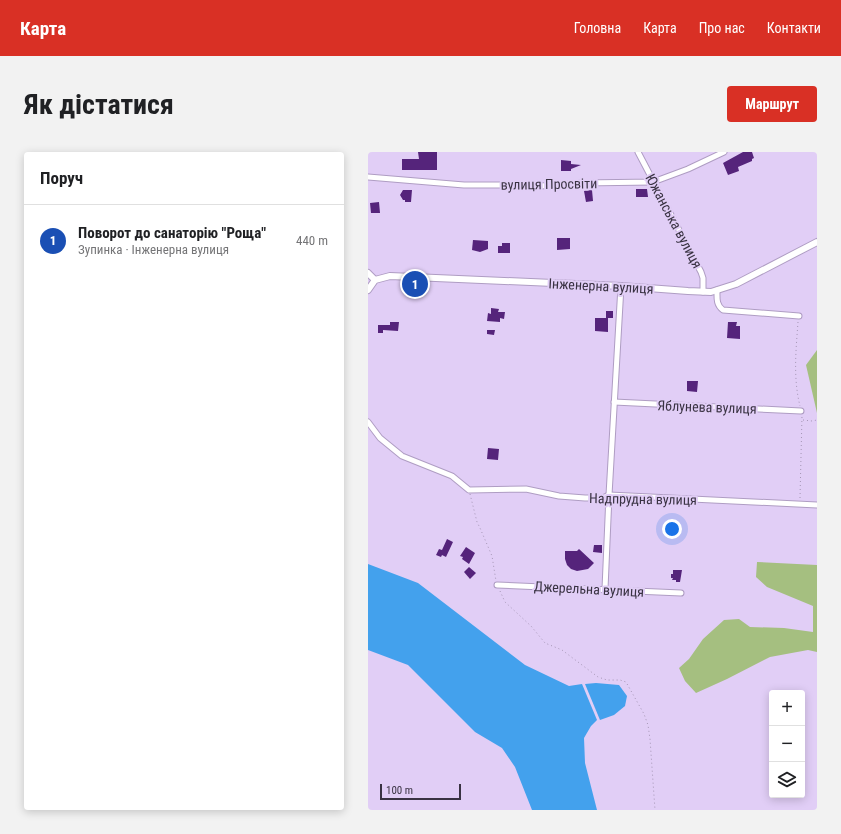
<!DOCTYPE html>
<html lang="uk">
<head>
<meta charset="utf-8">
<style>
	:root { --surface:#fff; --page:#f2f2f2; --text:#202124; --muted:#757577; --line:#e0e0e0; --accent:#d93025 }
	body { margin:0; font-family:"Roboto Condensed",sans-serif; background:var(--page); color:var(--text) }
	.controls { position:absolute; right:12px; bottom:12px; display:grid; overflow:hidden; border-radius:4px; box-shadow:0 2px 10px #0003 }
	.controls button { width:36px; height:36px; display:grid; place-items:center; padding:0; border:0; border-bottom:1px solid var(--line); background:var(--surface); color:var(--text); font:20px sans-serif }
	.scale { position:absolute; left:12px; bottom:10px; width:81px; box-sizing:border-box; padding-left:4px; border:2px solid #393242; border-top:0; font-size:11px; line-height:14px; white-space:nowrap; color:#393242; -webkit-text-stroke:3px #e1cef6; paint-order:stroke }
	.you { position:absolute; left:304px; top:377px; width:14px; height:14px; margin:-10px; border:3px solid #fff; border-radius:50%; background:#1a73e8; box-shadow:0 0 0 6px #1a73e833 }
	.badge { display:grid; place-items:center; width:26px; height:26px; border-radius:50%; background:var(--accent); color:#fff; font-size:13px; font-weight:700 }
	.pin { position:absolute; translate:-50% -50%; border:2px solid #fff; box-shadow:0 1px 4px #0006 }
	.list { margin:0; padding:0; list-style:none }
	h2 { display:flex; justify-content:space-between; align-items:center; height:52px; margin:0; padding:0 16px; font-size:17px }
	h2 small { font-size:13px; font-weight:400; color:var(--muted) }
	.list li { display:grid; grid-template-columns:26px 1fr auto; gap:12px; align-items:center; box-sizing:border-box; height:72px; padding:0 16px; border-top:1px solid var(--line) }
	.list b { display:block; font-size:15px; white-space:nowrap }
	.list p { margin:0; font-size:13px; white-space:nowrap; color:var(--muted) }
	.list em { font-size:13px; font-style:normal; color:var(--muted) }
	.icon { flex:none; width:22px; height:22px; fill:none; stroke:currentColor; stroke-width:2; stroke-linecap:round; stroke-linejoin:round }
	.map { position:relative; flex:none; width:449px; height:658px; overflow:hidden; border-radius:4px }
	header { display:flex; align-items:center; gap:24px; box-sizing:border-box; height:56px; padding:0 20px; background:var(--accent); color:#fff }
	header strong { font-size:19px }
	nav { display:flex; gap:22px; margin-inline-start:auto; font-size:14px }
	.intro { display:flex; align-items:center; justify-content:space-between; box-sizing:border-box; height:96px; padding:0 24px }
	h1 { margin:0; font-size:28px }
	.button { padding:10px 18px; border-radius:4px; background:var(--accent); color:#fff; font-size:14px; font-weight:700 }
	main { display:flex; gap:24px; padding:0 24px }
	aside { flex:1; background:var(--surface); border-radius:4px; box-shadow:0 2px 10px #0003 }
	.map>svg:first-child { display:block }
	.green { fill:#a5bf80 }
	.water { fill:#43a1ed }
	.building { fill:#55247b }
	.lines { fill:none; stroke-linecap:round; stroke-linejoin:round }
	.minor-casing { stroke:#af9dc3; stroke-width:7 }
	.tertiary-casing { stroke:#af9dc3; stroke-width:8 }
	.path { stroke:#a596b5; stroke-width:1; stroke-dasharray:1 3; stroke-linecap:butt }
	.minor { stroke:#fff; stroke-width:5 }
	.tertiary { stroke:#fff; stroke-width:6 }
	.labels { text-anchor:middle; dominant-baseline:central; stroke-width:4; stroke-linejoin:round; paint-order:stroke }
	.street-label { font-size:14px; fill:#393242; stroke:#e1cef6 }
</style>
</head>
<body>
<header>
<strong>Карта</strong>
<nav><a>Головна</a><a>Карта</a><a>Про нас</a><a>Контакти</a></nav>
</header>
<div class="intro"><h1>Як дістатися</h1><a class="button">Маршрут</a></div>
<main>
<aside>
<h2>Поруч<small></small></h2>
<ul class="list">
<li><span class="badge" style="background:#1a4fb4">1</span><div><b>Поворот до санаторію &quot;Роща&quot;</b><p>Зупинка · Інженерна вулиця</p></div><em>440 m</em></li>
</ul>
</aside>
<div class="map">
<svg width="449" height="658" viewBox="0 0 449 658">
	<rect width="100%" height="100%" fill="#e1cef6"/>
	<g class="green">
		<path d="M 449,198 L 449,261 L 438,213 Z"/>
		<path d="M 389,410 L 449,413 L 449,500 L 440,498 L 402,505 L 359,527 L 328,541 L 317,529 L 311,516 L 321,507 L 335,487 L 356,468 L 371,467 L 382,475 L 416,476 L 445,480 L 445,454 L 399,435 L 388,425 Z"/>
	</g>
	<g class="water">
		<path d="M 0,412 L 50,431 L 157,513 L 201,534 L 214,532 L 229,568 L 223,574 L 216,586 L 217,611 L 229,658 L 164,658 L 147,615 L 134,596 L 107,580 L 40,513 L 0,498 Z"/>
		<path d="M 228,531 L 251,533 L 259,544 L 257,554 L 246,563 L 232,568 L 217,532 Z"/>
	</g>
	<g class="building">
		<path d="M 50,0 L 69,0 L 69,18 L 34,18 L 34,7 L 51,7 Z"/>
		<path d="M 375,0 L 384,0 L 386,6 L 384,7 L 384,9 L 370,15 L 371,19 L 360,23 L 355,11 Z"/>
		<path d="M 193,8 L 203,9 L 203,12 L 213,13 L 203,17 L 203,19 L 193,19 Z"/>
		<path d="M 268,37 L 279,37 L 280,45 L 268,45 Z"/>
		<path d="M 35,38 L 44,38 L 43,50 L 37,50 L 37,48 L 35,48 L 32,43 Z"/>
		<path d="M 224,38 L 225,49 L 218,50 L 216,39 Z"/>
		<path d="M 11,50 L 12,61 L 3,61 L 2,51 Z"/>
		<path d="M 189,86 L 202,86 L 202,97 L 189,98 Z"/>
		<path d="M 105,88 L 120,89 L 120,97 L 112,100 L 104,98 Z"/>
		<path d="M 134,91 L 142,91 L 142,101 L 130,101 L 130,94 L 134,94 Z"/>
		<path d="M 123,156 L 131,157 L 130,160 L 137,160 L 136,167 L 132,166 L 132,170 L 119,169 L 120,161 L 123,162 Z"/>
		<path d="M 238,159 L 245,159 L 245,166 L 240,166 L 240,180 L 227,179 L 227,166 L 238,166 Z"/>
		<path d="M 22,170 L 31,170 L 30,179 L 15,178 L 15,181 L 10,181 L 10,173 L 22,173 Z"/>
		<path d="M 360,170 L 369,170 L 368,174 L 372,174 L 372,187 L 359,186 Z"/>
		<path d="M 119,178 L 127,178 L 126,183 L 119,182 Z"/>
		<path d="M 319,229 L 330,229 L 329,240 L 319,239 Z"/>
		<path d="M 120,296 L 131,297 L 130,308 L 119,307 Z"/>
		<path d="M 79,387 L 85,390 L 78,405 L 74,403 L 73,405 L 68,403 L 71,397 L 74,398 Z"/>
		<path d="M 226,393 L 234,393 L 234,401 L 225,400 Z"/>
		<path d="M 98,395 L 107,401 L 101,412 L 94,407 L 95,405 L 92,404 Z"/>
		<path d="M 211,397 L 226,411 L 220,417 L 209,419 L 203,417 L 199,413 L 197,407 L 197,399 L 209,399 Z"/>
		<path d="M 101,415 L 108,421 L 102,427 L 96,420 Z"/>
		<path d="M 305,418 L 314,418 L 312,430 L 308,430 L 308,428 L 304,428 L 305,426 L 303,426 L 303,422 L 305,422 Z"/>
	</g>
	<g class="lines">
		<g class="minor-casing">
			<g id="minor">
				<path d="M 270,0 L 333,120 L 335,126 L 335,140"/>
				<path d="M 0,25 L 96,33 L 148,33 L 173,34 L 214,31 L 285,30 L 320,17 L 356,0"/>
				<path d="M 349,138 C 349,146 348,153 355,158 L 431,164"/>
				<path d="M 246,250 L 433,259"/>
				<path d="M 0,270 L 12,286 L 34,304 L 84,324 L 101,338 L 158,337 L 191,344 L 217,346 L 235,346 L 241,343 L 449,353"/>
				<path d="M 129,433 L 313,441"/>
				<path d="M 237,437 L 241,343 L 253,134"/>
			</g>
		</g>
		<g class="tertiary-casing">
			<g id="tertiary">
				<path d="M 0,121 L 7,128"/>
				<path d="M 0,138 L 7,128 L 22,124 L 253,134 L 320,139 L 343,140 L 368,132 L 449,90"/>
			</g>
		</g>
		<g class="path">
			<path d="M 430,170 C 428,198 425,226 432,254"/>
			<path d="M 435,268 L 444,269 L 449,268"/>
			<path d="M 102,342 L 109,370 L 112,376 L 124,404 L 128,429"/>
			<path d="M 432,346 L 434,263"/>
			<path d="M 132,439 L 137,450 L 163,474 L 177,491 L 194,498 L 230,525 L 239,528 L 252,528 L 258,530 L 276,562 L 280,573 L 282,587 L 287,658"/>
		</g>
		<use href="#minor" class="minor"/>
		<use href="#tertiary" class="tertiary"/>
	</g>
	<g class="labels">
		<g class="street-label">
			<text transform="translate(181 32) rotate(-1)">вулиця Просвіти</text>
			<text transform="translate(306 69) rotate(62)">Южанська вулиця</text>
			<text transform="translate(233 134) rotate(3)">Інженерна вулиця</text>
			<text transform="translate(339 255) rotate(2)">Яблунева вулиця</text>
			<text transform="translate(275 347) rotate(1)">Надпрудна вулиця</text>
			<text transform="translate(221 437) rotate(3)">Джерельна вулиця</text>
		</g>
	</g>
</svg>
<div class="controls">
<button>+</button>
<button>−</button>
<button><svg class="icon" aria-label="layers" viewBox="0 0 24 24"><path d="M12 4l9 5-9 5-9-5zM3 14l9 5 9-5"/></svg></button>
</div>
<div class="scale">100 m</div>
<div class="you"></div>
<div class="pin badge" style="left:47px;top:132px;background:#1a4fb4">1</div>
</div>
</main>
</body>
</html>
